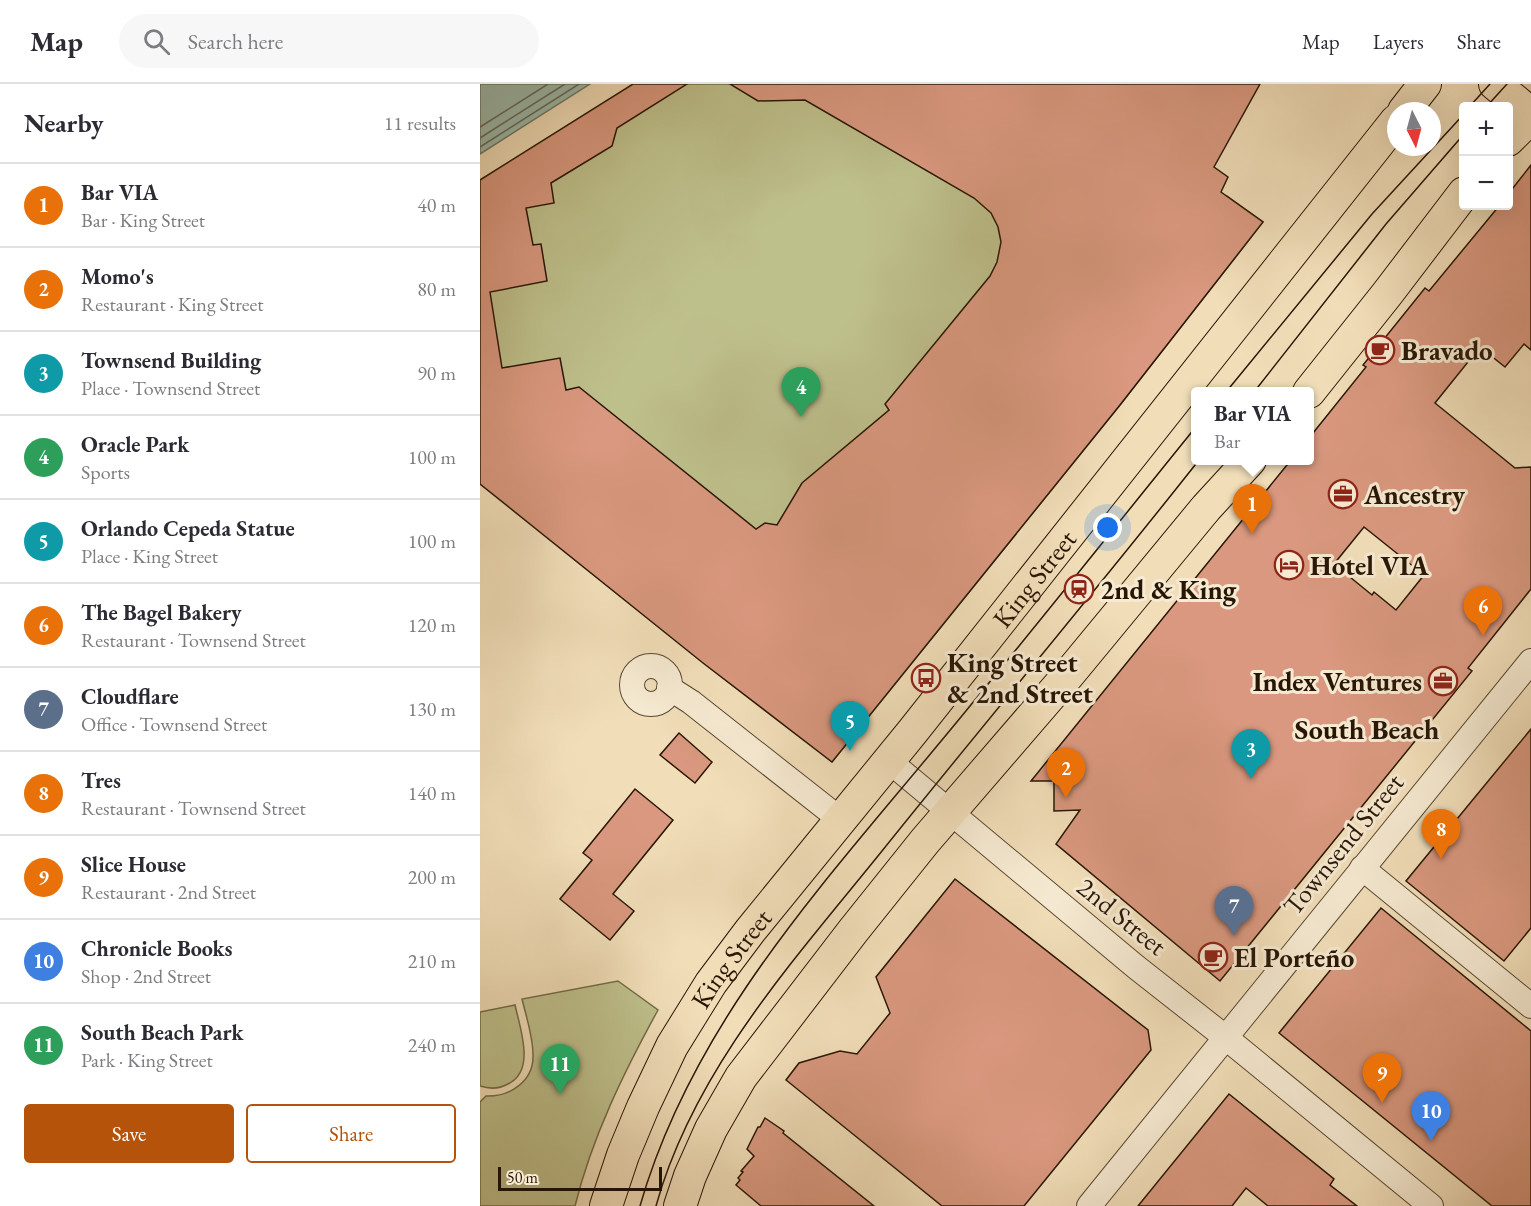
<!DOCTYPE html>
<html lang="en">
<head>
<meta charset="utf-8">
<style>
	:root { --surface:#fff; --page:#f7f7f7; --text:#2b2b33; --muted:#7c7c81; --line:#e1e1e2; --accent:#b45309 }
	body { margin:0; font-family:"EB Garamond",serif; background:var(--page); color:var(--text) }
	.controls { position:absolute; right:18px; top:18px; display:grid; overflow:hidden; border-radius:6px; box-shadow:0 6px 24px #0002 }
	.controls button { width:54px; height:54px; display:grid; place-items:center; padding:0; border:0; border-bottom:2px solid var(--line); background:var(--surface); color:var(--text); font:30px sans-serif }
	.compass { position:absolute; left:907px; top:18px; width:54px; height:54px; border-radius:50%; background:var(--surface); box-shadow:0 6px 24px #0002; rotate:174deg }
	.scale { position:absolute; left:18px; bottom:15px; width:164px; box-sizing:border-box; padding-left:6px; border:3px solid #281605; border-top:0; font-size:16px; line-height:21px; white-space:nowrap; color:#281605; -webkit-text-stroke:4px #f6ead2; paint-order:stroke }
	.you { position:absolute; left:628px; top:444px; width:21px; height:21px; margin:-15px; border:4px solid #fff; border-radius:50%; background:#1a73e8; box-shadow:0 0 0 9px #1a73e833 }
	.badge { display:grid; place-items:center; width:39px; height:39px; border-radius:50%; background:var(--accent); color:#fff; font-size:20px; font-weight:700 }
	.pin { position:absolute; translate:-50% -50px; filter:drop-shadow(0 2px 3px #0008) }
	.pin::after { content:''; position:absolute; top:32px; width:21px; height:18px; background:inherit; clip-path:polygon(0 0,100% 0,50% 100%) }
	.popup { position:absolute; left:711px; top:303px; width:123px; height:78px; box-sizing:border-box; display:grid; place-content:center; border-radius:6px; background:var(--surface); filter:drop-shadow(0 2px 4px #0005); font-size:20px; white-space:nowrap; color:var(--muted) }
	.popup b { font-size:22px; color:var(--text) }
	.popup::after { content:''; position:absolute; left:50%; top:100%; margin-left:-12px; border:12px solid transparent; border-top-color:var(--surface) }
	.list { margin:0; padding:0; list-style:none }
	h2 { display:flex; justify-content:space-between; align-items:center; height:78px; margin:0; padding:0 24px; font-size:26px }
	h2 small { font-size:20px; font-weight:400; color:var(--muted) }
	.list li { display:grid; grid-template-columns:39px 1fr auto; gap:18px; align-items:center; box-sizing:border-box; height:84px; padding:0 24px; border-top:2px solid var(--line) }
	.list b { display:block; font-size:22px; white-space:nowrap }
	.list p { margin:0; font-size:20px; white-space:nowrap; color:var(--muted) }
	.list em { font-size:20px; font-style:normal; color:var(--muted) }
	.actions { display:flex; gap:12px; padding:18px 24px }
	.actions a { flex:1; padding:14px 0; border:2px solid var(--accent); border-radius:6px; text-align:center; font-size:21px; color:var(--accent) }
	.actions .main { background:var(--accent); color:#fff }
	.icon { flex:none; width:33px; height:33px; fill:none; stroke:currentColor; stroke-width:2; stroke-linecap:round; stroke-linejoin:round }
	.map { position:relative; flex:none; width:1051px; height:1122px; overflow:hidden }
	header { display:flex; align-items:center; gap:36px; box-sizing:border-box; height:84px; padding:0 30px; background:var(--surface); border-bottom:2px solid var(--line) }
	header strong { font-size:28px }
	nav { display:flex; gap:33px; margin-inline-start:auto; font-size:21px }
	.search { width:420px; height:54px; background:var(--page); display:flex; align-items:center; gap:15px; box-sizing:border-box; padding:0 21px; border-radius:33px; color:var(--muted); font-size:22px }
	main { display:flex }
	aside { flex:1; background:var(--surface) }
	.map>svg:first-child { display:block }
	.green { fill:#bec08c; stroke:#736b48; stroke-width:1.5 }
	.water { fill:#9bbcaf; stroke:#6d7a6b; stroke-width:1.5 }
	.lines { fill:none; stroke-linecap:round; stroke-linejoin:round }
	.shore { stroke:#62695a; stroke-width:1.5 }
	.building { fill:#d9987f; stroke:#281605; stroke-width:1.5; fill-rule:evenodd }
	.minor-casing { stroke:#5a4832; stroke-width:26 }
	.major-casing { stroke:#281605; stroke-width:34 }
	.minor { stroke:#f6ead2; stroke-width:24 }
	.major { stroke:#f1deb9; stroke-width:32 }
	.tram { stroke:#281605; stroke-width:1.5 }
	.labels { text-anchor:middle; dominant-baseline:central; stroke-width:6; stroke-linejoin:round; paint-order:stroke }
	.poi-label { font-size:27px; font-weight:bold; fill:#281605; stroke:#f6ead2; text-anchor:start }
	.street-label { font-size:27px; fill:#281605; stroke:#f6ead2 }
	.neighbourhood-label { font-size:28px; font-weight:bold; fill:#281605; stroke:#f6ead2 }
</style>
</head>
<body>
<header>
<strong>Map</strong>
<div class="search"><svg class="icon" aria-label="search" viewBox="0 0 24 24"><circle cx="10" cy="10" r="6"/><path d="M15 15l6 6"/></svg>Search here</div>
<nav><a>Map</a><a>Layers</a><a>Share</a></nav>
</header>
<main>
<aside>
<h2>Nearby<small>11 results</small></h2>
<ul class="list">
<li><span class="badge" style="background:#e8710a">1</span><div><b>Bar VIA</b><p>Bar · King Street</p></div><em>40 m</em></li>
<li><span class="badge" style="background:#e8710a">2</span><div><b>Momo's</b><p>Restaurant · King Street</p></div><em>80 m</em></li>
<li><span class="badge" style="background:#0f9aa8">3</span><div><b>Townsend Building</b><p>Place · Townsend Street</p></div><em>90 m</em></li>
<li><span class="badge" style="background:#2e9e5b">4</span><div><b>Oracle Park</b><p>Sports</p></div><em>100 m</em></li>
<li><span class="badge" style="background:#0f9aa8">5</span><div><b>Orlando Cepeda Statue</b><p>Place · King Street</p></div><em>100 m</em></li>
<li><span class="badge" style="background:#e8710a">6</span><div><b>The Bagel Bakery</b><p>Restaurant · Townsend Street</p></div><em>120 m</em></li>
<li><span class="badge" style="background:#5c6f8a">7</span><div><b>Cloudflare</b><p>Office · Townsend Street</p></div><em>130 m</em></li>
<li><span class="badge" style="background:#e8710a">8</span><div><b>Tres</b><p>Restaurant · Townsend Street</p></div><em>140 m</em></li>
<li><span class="badge" style="background:#e8710a">9</span><div><b>Slice House</b><p>Restaurant · 2nd Street</p></div><em>200 m</em></li>
<li><span class="badge" style="background:#3f7fe0">10</span><div><b>Chronicle Books</b><p>Shop · 2nd Street</p></div><em>210 m</em></li>
<li><span class="badge" style="background:#2e9e5b">11</span><div><b>South Beach Park</b><p>Park · King Street</p></div><em>240 m</em></li>
</ul>
<div class="actions"><a class="main">Save</a><a>Share</a></div>
</aside>
<div class="map">
<svg width="1051" height="1122" viewBox="0 0 1051 1122">
	<rect width="100%" height="100%" fill="#f1deb9"/>
	<filter id="stains"><feTurbulence type="fractalNoise" baseFrequency=".00333" numOctaves="4"/><feColorMatrix values="0 0 0 0 .2 0 0 0 0 .09 0 0 0 0 .02 0 0 0 .5 -.17"/></filter>
	<radialGradient id="worn" r=".72"><stop offset=".6" stop-color="#630" stop-opacity="0"/><stop offset="1" stop-color="#630" stop-opacity=".3"/></radialGradient>
	<g class="green">
		<path d="M 197,0 L 612,0 L 725,143 L 747,112 L 783,138 L 640,321 L 352,678 L 320,652 L 15,345 L 0,130 Z"/>
		<path d="M 138,897 L 178,926 C 144,988 112,1053 95,1122 L 0,1122 L 0,1018 L 6,1012 C 30,1013 54,997 53,971 C 53,952 46,932 42,915 Z"/>
		<path d="M 35,921 C 40,944 56,987 28,1000 C 19,1005 9,1005 0,1002 L 0,928 Z"/>
	</g>
	<path class="water" d="M 0,0 L 110,0 L 0,70 Z"/>
	<g class="lines">
		<g class="shore">
			<path d="M 0,43 L 68,0"/>
			<path d="M 0,54 L 85,0"/>
			<path d="M 0,63 L 99,0"/>
		</g>
	</g>
	<g class="building">
		<path d="M 153,0 L 207,0 L 137,44 L 132,62 L 71,99 L 74,119 L 46,124 L 53,161 L 61,160 L 67,197 L 10,208 L 22,284 L 80,274 L 86,306 L 99,303 L 276,445 L 285,439 L 297,441 L 322,399 L 409,326 L 405,320 L 510,192 L 517,178 L 521,158 L 518,143 L 511,129 L 494,114 L 325,16 L 278,17 L 250,0 L 780,0 L 734,83 L 748,93 L 741,108 L 783,138 L 640,321 L 352,678 L 223,579 L 0,400 L 0,96 Z"/>
		<path d="M 1051,81 L 1051,266 L 1044,260 L 1025,283 L 1000,263 L 955,319 L 1035,384 L 1051,383 L 1051,505 L 988,584 L 992,587 L 740,897 L 576,760 L 600,726 L 574,727 L 574,697 L 551,697 L 811,376 L 829,376 L 829,354 L 886,283 L 883,281 L 945,204 L 949,207 L 1019,122 L 1029,122 L 1029,109 ZM 884,443 L 944,491 L 916,526 L 894,508 L 892,511 L 854,480 Z"/>
		<path d="M 1051,645 L 1051,844 L 1024,877 L 926,797 Z"/>
		<path d="M 199,649 L 232,678 L 215,699 L 180,671 Z"/>
		<path d="M 155,705 L 193,736 L 133,810 L 154,827 L 130,856 L 80,815 L 112,776 L 103,769 Z"/>
		<path d="M 475,795 L 668,946 L 671,966 L 544,1122 L 462,1122 L 306,996 L 319,979 L 360,967 L 377,970 L 410,929 L 396,893 Z"/>
		<path d="M 901,824 L 1051,947 L 1051,1122 L 1012,1122 L 799,949 Z"/>
		<path d="M 749,1010 L 854,1095 L 850,1101 L 877,1122 L 788,1122 L 766,1104 L 752,1122 L 658,1122 Z"/>
		<path d="M 285,1034 L 304,1047 L 303,1049 L 394,1122 L 281,1122 L 256,1101 L 260,1096 L 258,1094 L 263,1088 L 261,1087 L 274,1072 L 267,1065 L 278,1043 L 280,1043 Z"/>
	</g>
	<g class="lines">
		<g class="minor-casing">
			<g id="minor">
				<circle cx="171" cy="601" r="19"/>
				<path d="M 189,604 L 211,618 L 361,736"/>
				<path d="M 409,677 L 656,883 L 745,953 L 951,1122"/>
				<path d="M 882,784 L 1051,922"/>
				<path d="M 609,1122 L 1051,577"/>
			</g>
		</g>
		<g class="major-casing">
			<g id="major">
				<path d="M 1015,0 L 1051,30"/>
				<path d="M 924,27 L 945,0"/>
				<path d="M 1028,56 L 1051,33"/>
				<path d="M 829,308 L 907,210 L 984,109"/>
				<path id="s1" d="M 126,1122 L 143,1071 L 163,1023 L 192,962 L 231,899 L 270,847 L 433,647 L 916,37"/>
				<path d="M 200,1122 L 210,1092 L 231,1045 L 261,993 L 373,847 L 445,757 L 589,590 L 726,424 L 770,376"/>
			</g>
		</g>
		<use href="#minor" class="minor"/>
		<use href="#major" class="major"/>
		<g class="tram">
			<path d="M 990,22 L 1010,0"/>
			<path d="M 1007,22 L 1027,0"/>
			<path d="M 746,308 L 892,130 L 984,30"/>
			<path d="M 774,308 L 906,140 L 984,50"/>
			<path d="M 160,1122 C 210,947 333,811 447,674 C 538,565 626,454 715,344"/>
			<path d="M 176,1122 C 214,985 315,875 402,767 C 507,636 615,508 719,376"/>
		</g>
	</g>
	<defs>
		<g id="cafe-ring" transform="scale(1.5)"><circle r="9.5" fill="#f6ead2" stroke="#8f2418" stroke-width="1.5"/><path d="M-5.5-4.5H6V0H3Q3 3.5 0 3.5H-2.5Q-5.5 3.5-5.5 0ZM3-3.2v2h1.7v-2ZM-6 4.5H4V6H-6Z" fill="#8f2418"/></g>
		<g id="office-ring" transform="scale(1.5)"><circle r="9.5" fill="#f6ead2" stroke="#8f2418" stroke-width="1.5"/><path d="M-6-3h4V-5.5h4V-3h4V5H-6ZM-1-4.5V-3h2v-1.5ZM-6 0V1H6V0Z" fill="#8f2418"/></g>
		<g id="hotel-ring" transform="scale(1.5)"><circle r="9.5" fill="#f6ead2" stroke="#8f2418" stroke-width="1.5"/><path d="M-6-4.5h1.5V1H6V5H4.5V3h-9V5H-6ZM-4 0a1.8 1.8 0 1 1 3.6 0ZM.5 0V-2.5h3Q6-2.5 6 0Z" fill="#8f2418"/></g>
		<g id="station-ring" transform="scale(1.5)"><circle r="9.5" fill="#f6ead2" stroke="#8f2418" stroke-width="1.5"/><path d="M-3-6H3Q5-6 5-4V2Q5 4 3 4L4.5 6H3L1.5 4h-3L-3 6H-4.5L-3 4Q-5 4-5 2V-4Q-5-6-3-6ZM-3.5-4v3h7v-3ZM-3.5 1v1.5H-2V1ZM2 1v1.5H3.5V1Z" fill="#8f2418"/></g>
		<g id="bus-ring" transform="scale(1.5)"><circle r="9.5" fill="#f6ead2" stroke="#8f2418" stroke-width="1.5"/><path d="M-5-6H5V4H4V6H2V4H-2V6H-4V4H-5ZM-3.5-4V0h7V-4ZM-3.5 1.2v1.5H-2V1.2ZM2 1.2v1.5H3.5V1.2Z" fill="#8f2418"/></g>
	</defs>
	<g fill-rule="evenodd">
		<use href="#cafe-ring" x="900" y="266"/>
		<use href="#office-ring" x="863" y="410"/>
		<use href="#hotel-ring" x="809" y="481"/>
		<use href="#station-ring" x="599" y="505"/>
		<use href="#bus-ring" x="446" y="594"/>
		<use href="#office-ring" x="963" y="597"/>
		<use href="#cafe-ring" x="733" y="873"/>
	</g>
	<g class="labels">
		<g class="poi-label">
			<text x="921" y="266">Bravado</text>
			<text x="884" y="410">Ancestry</text>
			<text x="830" y="481">Hotel VIA</text>
			<text x="620" y="505">2nd &amp; King</text>
			<text x="467" y="578">King Street<tspan x="467" dy="31">&amp; 2nd Street</tspan></text>
			<text x="942" y="597" text-anchor="end">Index Ventures</text>
			<text x="754" y="873">El Porteño</text>
		</g>
		<g class="street-label">
			<text stroke="none"><textPath href="#s1" startOffset="765">King Street</textPath></text>
			<text transform="translate(863 760) rotate(-51)">Townsend Street</text>
			<text transform="translate(642 832) rotate(39)">2nd Street</text>
			<text stroke="none"><textPath href="#s1" startOffset="279">King Street</textPath></text>
		</g>
		<g class="neighbourhood-label">
			<text x="887" y="645">South Beach</text>
		</g>
	</g>
	<rect width="100%" height="100%" filter="url(#stains)"/>
	<rect width="100%" height="100%" fill="url(#worn)"/>
</svg>
<div class="controls">
<button>+</button>
<button>−</button>
</div>
<svg class="compass" viewBox="-18 -18 36 36"><path d="M0-13l5 13h-10z" fill="#e53935"/><path d="M0 13l5-13h-10z" fill="#7c7c81"/></svg>
<div class="scale">50 m</div>
<div class="you"></div>
<div class="pin badge" style="left:772px;top:450px;background:#e8710a">1</div>
<div class="popup"><b>Bar VIA</b>Bar</div>
<div class="pin badge" style="left:586px;top:714px;background:#e8710a">2</div>
<div class="pin badge" style="left:771px;top:695px;background:#0f9aa8">3</div>
<div class="pin badge" style="left:321px;top:333px;background:#2e9e5b">4</div>
<div class="pin badge" style="left:370px;top:667px;background:#0f9aa8">5</div>
<div class="pin badge" style="left:1003px;top:552px;background:#e8710a">6</div>
<div class="pin badge" style="left:754px;top:852px;background:#5c6f8a">7</div>
<div class="pin badge" style="left:961px;top:775px;background:#e8710a">8</div>
<div class="pin badge" style="left:902px;top:1019px;background:#e8710a">9</div>
<div class="pin badge" style="left:951px;top:1057px;background:#3f7fe0">10</div>
<div class="pin badge" style="left:80px;top:1010px;background:#2e9e5b">11</div>
</div>
</main>
</body>
</html>
